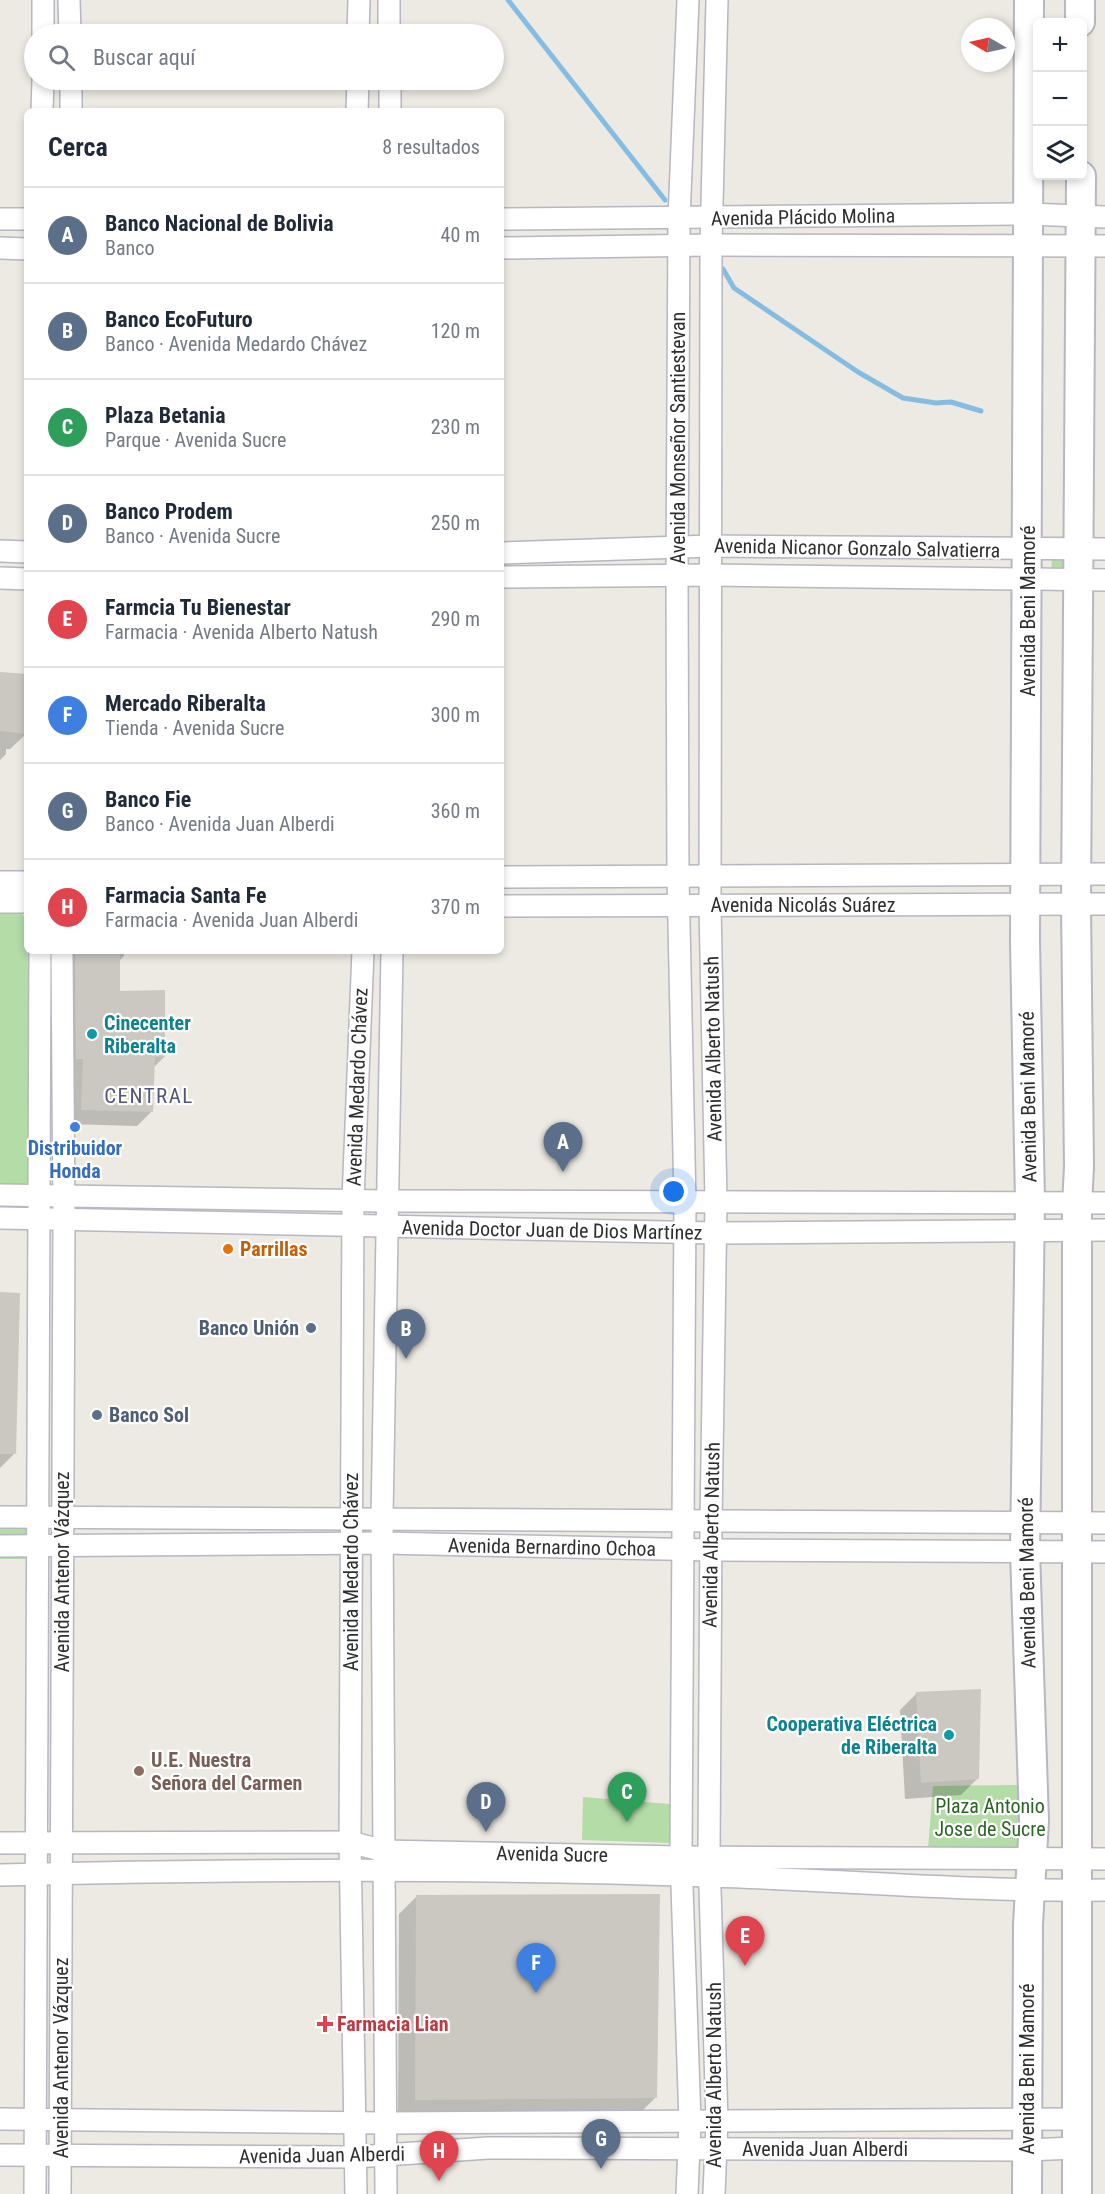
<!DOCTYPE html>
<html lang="es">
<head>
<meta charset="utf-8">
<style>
	:root { --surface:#fff; --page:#f2f2f3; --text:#1f2937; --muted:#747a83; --line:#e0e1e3; --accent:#111827 }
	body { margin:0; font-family:"Roboto Condensed",sans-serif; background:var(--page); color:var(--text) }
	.controls { position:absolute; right:18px; top:18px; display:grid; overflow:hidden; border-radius:9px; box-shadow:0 3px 9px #0003 }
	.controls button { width:54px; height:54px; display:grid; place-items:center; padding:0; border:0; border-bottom:2px solid var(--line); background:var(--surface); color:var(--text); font:30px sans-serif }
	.compass { position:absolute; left:961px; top:18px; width:54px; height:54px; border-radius:50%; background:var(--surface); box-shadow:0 3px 9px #0003; rotate:279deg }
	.you { position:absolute; left:674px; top:1192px; width:21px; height:21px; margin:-15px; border:4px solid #fff; border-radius:50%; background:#1a73e8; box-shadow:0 0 0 9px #1a73e833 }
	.badge { display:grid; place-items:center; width:39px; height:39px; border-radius:50%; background:var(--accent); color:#fff; font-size:20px; font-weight:700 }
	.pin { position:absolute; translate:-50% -50px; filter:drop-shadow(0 2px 3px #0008) }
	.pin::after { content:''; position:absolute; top:32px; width:21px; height:18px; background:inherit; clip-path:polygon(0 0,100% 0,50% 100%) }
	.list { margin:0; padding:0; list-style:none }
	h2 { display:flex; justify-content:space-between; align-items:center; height:78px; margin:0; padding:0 24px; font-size:26px }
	h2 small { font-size:20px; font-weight:400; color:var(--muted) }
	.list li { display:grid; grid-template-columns:39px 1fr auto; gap:18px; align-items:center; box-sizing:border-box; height:96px; padding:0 24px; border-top:2px solid var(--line) }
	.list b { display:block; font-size:22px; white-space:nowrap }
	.list p { margin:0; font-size:20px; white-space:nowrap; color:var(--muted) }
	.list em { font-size:20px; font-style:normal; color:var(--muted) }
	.icon { flex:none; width:33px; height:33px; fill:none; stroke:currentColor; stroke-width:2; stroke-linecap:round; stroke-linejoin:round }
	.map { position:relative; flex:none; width:1105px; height:2194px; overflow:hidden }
	.search { position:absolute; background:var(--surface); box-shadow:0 3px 9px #0003; left:24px; top:24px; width:480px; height:66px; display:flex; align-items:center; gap:15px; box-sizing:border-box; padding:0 21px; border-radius:33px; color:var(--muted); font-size:22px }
	.panel { position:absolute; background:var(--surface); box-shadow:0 3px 9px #0003; left:24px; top:108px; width:480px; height:846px; border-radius:9px }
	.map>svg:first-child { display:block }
	.green { fill:#b3dca7 }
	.shadow { fill:#0003 }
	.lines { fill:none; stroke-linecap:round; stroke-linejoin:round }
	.stream { stroke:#84bde1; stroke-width:5 }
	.building { fill:#cac8c1 }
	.street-casing { stroke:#b6b7c0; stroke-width:24 }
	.secondary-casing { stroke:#b6b7c0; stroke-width:32 }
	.street { stroke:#fff; stroke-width:21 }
	.secondary { stroke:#fff; stroke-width:28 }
	.culture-dot { fill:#0f9aa8; stroke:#fff; stroke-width:2 }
	.shop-dot { fill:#3f7fe0; stroke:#fff; stroke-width:2 }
	.food-dot { fill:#e8710a; stroke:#fff; stroke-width:2 }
	.service-dot { fill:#5c6f8a; stroke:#fff; stroke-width:2 }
	.education-dot { fill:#8d6e63; stroke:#fff; stroke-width:2 }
	.health-dot { fill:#e0444e; stroke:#fff; stroke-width:2 }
	.labels { text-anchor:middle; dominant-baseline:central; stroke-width:4.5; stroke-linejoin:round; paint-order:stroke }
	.street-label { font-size:20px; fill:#2e2e2e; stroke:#fff }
	.culture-label { font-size:20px; font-weight:bold; fill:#0d838f; stroke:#fff; text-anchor:start }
	.shop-label { font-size:20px; font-weight:bold; fill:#366cbe; stroke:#fff }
	.food-label { font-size:20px; font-weight:bold; fill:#c56008; stroke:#fff; text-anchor:start }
	.service-label { font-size:20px; font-weight:bold; fill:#4e5e75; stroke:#fff; text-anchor:end }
	.education-label { font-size:20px; font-weight:bold; fill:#785e54; stroke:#fff; text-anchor:start }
	.park-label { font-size:20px; fill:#2b6425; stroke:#fff }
	.health-label { font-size:20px; font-weight:bold; fill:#be3a42; stroke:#fff; text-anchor:start }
	.neighbourhood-label { font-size:21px; letter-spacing:1.5px; fill:#53567a; stroke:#fff }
</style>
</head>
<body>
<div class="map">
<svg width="1105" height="2194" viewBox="0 0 1105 2194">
	<rect width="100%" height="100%" fill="#edeae3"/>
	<g class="green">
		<path d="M 1061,553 L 1071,569 L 1051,570 L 1052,559 Z"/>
		<path d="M 0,909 C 10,909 21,910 27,920 L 32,1177 L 22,1188 L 0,1186 Z"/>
		<rect x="0" y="1508" width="28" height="51"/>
		<path d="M 1024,1785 L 1023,1851 L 928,1849 L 933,1786 Z"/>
		<path d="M 583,1797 L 670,1804 L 670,1843 L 582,1840 Z"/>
	</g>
	<g class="shadow">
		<path d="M 0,674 L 27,676 L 26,734 L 10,749 L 6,749 L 6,754 L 0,760 Z"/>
		<path d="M 59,951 L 124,951 L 124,956 L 119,961 L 118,992 L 164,1057 L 153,1068 L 152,1111 L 137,1126 L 67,1124 Z"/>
		<path d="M 0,1294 L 15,1453 L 0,1468 Z"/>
		<path d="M 917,1693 L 978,1778 L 961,1795 L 905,1799 L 900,1710 Z"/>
		<path d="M 416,1897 L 656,2097 L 639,2114 L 398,2116 L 399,1914 Z"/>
	</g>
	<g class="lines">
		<g class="stream">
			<path d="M 508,0 L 665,200"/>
			<path d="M 723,269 L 734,288 L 858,372 L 903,398 L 936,403 L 951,402 L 981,411"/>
		</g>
	</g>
	<g class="building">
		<path d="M 0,672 L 27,674 L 27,734 L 0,731 Z"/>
		<path d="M 75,951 L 120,951 L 120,991 L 165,990 L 165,1057 L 155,1057 L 153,1112 L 81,1110 L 83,1059 L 76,1059 Z"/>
		<path d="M 0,1292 L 20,1293 L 16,1454 L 0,1454 Z"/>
		<path d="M 981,1689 L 979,1779 L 921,1783 L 916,1692 Z"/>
		<path d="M 660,1894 L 657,2098 L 415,2100 L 416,1895 Z"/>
	</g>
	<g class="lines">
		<g class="street-casing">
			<g id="street">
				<path d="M 69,0 L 70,34"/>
				<path d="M 389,0 L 389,34"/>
				<path d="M 43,34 L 43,0"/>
				<path d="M 358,34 L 359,0"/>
				<path d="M 71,80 L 71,111"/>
				<path d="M 390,80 L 390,111"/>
				<path d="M 42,111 L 43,80"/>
				<path d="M 357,111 L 358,80"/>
				<path d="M 0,219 L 27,219"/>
				<path d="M 501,219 L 1029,214 L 1105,217"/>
				<path d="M 0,248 L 27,249"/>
				<path d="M 501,248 L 711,245 L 1105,246"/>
				<path d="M 0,551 L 27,552"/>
				<path d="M 501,553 L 711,546 L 1105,549"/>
				<path d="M 501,577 L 711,575 L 1105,580"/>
				<path d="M 0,578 L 27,579"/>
				<path d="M 501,877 L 1105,874"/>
				<path d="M 0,882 L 27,882"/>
				<path d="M 0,902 L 27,902"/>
				<path d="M 501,906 L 1105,904"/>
				<path d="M 0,1195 L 386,1201 L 1105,1203"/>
				<path d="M 0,1218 L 716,1233 L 1105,1230"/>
				<path d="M 0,1517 L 1105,1523"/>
				<path d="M 0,1546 L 383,1543 L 711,1550 L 1105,1552"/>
				<path d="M 0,1843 L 350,1842 L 384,1851 L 681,1857 L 1105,1859"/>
				<path d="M 0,1875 C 237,1869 474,1868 711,1876 C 842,1880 974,1892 1105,1890"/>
				<path d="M 0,2119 L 386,2123 L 1075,2119"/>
				<path d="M 0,2155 L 356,2157 L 488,2148 L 1026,2150 L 1075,2148"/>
				<path d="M 35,2194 L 40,951"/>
				<path d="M 60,2194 L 64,1219 L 62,951"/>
				<path d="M 356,2194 L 350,1842 L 353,1200 L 363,951"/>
				<path d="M 386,2194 L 382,1518 L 392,951"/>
				<path d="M 687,2194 L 690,2122 L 681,1857 L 685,1202 L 678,877 L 677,577 L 679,219 L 688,0"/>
				<path d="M 714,2194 L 717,2121 L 709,1856 L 711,1522 L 716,1201 L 710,906 L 711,245 L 717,0"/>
			</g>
		</g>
		<g class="secondary-casing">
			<g id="secondary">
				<path d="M 1080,0 L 1080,22"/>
				<path d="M 1027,2194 L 1028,1924 L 1034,1821 L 1025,1551 L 1030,1202 L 1025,941 L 1029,0"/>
				<path d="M 1077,2194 L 1077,1204 L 1079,1167 L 1076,904 L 1081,176"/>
			</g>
		</g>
		<use href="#street" class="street"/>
		<use href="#secondary" class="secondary"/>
	</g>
	<g class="culture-dot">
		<circle cx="92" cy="1034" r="6"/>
		<circle cx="949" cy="1735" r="6"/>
	</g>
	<circle class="shop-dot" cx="75" cy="1127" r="6"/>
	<circle class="food-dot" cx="228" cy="1249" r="6"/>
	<g class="service-dot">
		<circle cx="311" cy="1328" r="6"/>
		<circle cx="97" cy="1415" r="6"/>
	</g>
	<circle class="education-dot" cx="139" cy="1771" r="6"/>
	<path class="health-dot" d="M322 2015h6v6h6v6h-6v6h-6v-6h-6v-6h6z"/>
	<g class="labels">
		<g class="street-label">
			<text transform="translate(803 217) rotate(-1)">Avenida Plácido Molina</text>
			<text transform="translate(678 438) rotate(-90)">Avenida Monseñor Santiestevan</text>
			<text transform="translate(857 548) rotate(1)">Avenida Nicanor Gonzalo Salvatierra</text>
			<text transform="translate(1028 611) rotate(-90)">Avenida Beni Mamoré</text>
			<text x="803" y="905">Avenida Nicolás Suárez</text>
			<text transform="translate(713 1049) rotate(-91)">Avenida Alberto Natush</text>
			<text transform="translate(357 1087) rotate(-88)">Avenida Medardo Chávez</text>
			<text transform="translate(1028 1097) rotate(-91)">Avenida Beni Mamoré</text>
			<text transform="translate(552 1230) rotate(1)">Avenida Doctor Juan de Dios Martínez</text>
			<text transform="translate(711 1535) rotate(-89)">Avenida Alberto Natush</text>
			<text transform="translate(552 1547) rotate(1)">Avenida Bernardino Ochoa</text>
			<text transform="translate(62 1572) rotate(-90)">Avenida Antenor Vázquez</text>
			<text transform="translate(351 1572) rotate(-90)">Avenida Medardo Chávez</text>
			<text transform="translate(1027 1583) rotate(-91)">Avenida Beni Mamoré</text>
			<text transform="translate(552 1854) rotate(1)">Avenida Sucre</text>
			<text transform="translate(61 2058) rotate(-90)">Avenida Antenor Vázquez</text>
			<text transform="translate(1027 2069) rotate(-90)">Avenida Beni Mamoré</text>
			<text transform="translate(714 2075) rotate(-90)">Avenida Alberto Natush</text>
			<text x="825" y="2149">Avenida Juan Alberdi</text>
			<text transform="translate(322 2155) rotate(-1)">Avenida Juan Alberdi</text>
		</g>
		<g class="culture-label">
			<text x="104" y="1023">Cinecenter<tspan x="104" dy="23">Riberalta</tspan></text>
			<text x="937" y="1724" text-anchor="end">Cooperativa Eléctrica<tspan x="937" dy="23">de Riberalta</tspan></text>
		</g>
		<g class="shop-label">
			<text x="75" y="1148">Distribuidor<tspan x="75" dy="23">Honda</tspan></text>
		</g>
		<g class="food-label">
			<text x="240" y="1249">Parrillas</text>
		</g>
		<g class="service-label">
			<text x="299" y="1328">Banco Unión</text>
			<text x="109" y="1415" text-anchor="start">Banco Sol</text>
		</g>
		<g class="education-label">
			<text x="151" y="1760">U.E. Nuestra<tspan x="151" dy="23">Señora del Carmen</tspan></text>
		</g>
		<g class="park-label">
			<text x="990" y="1806">Plaza Antonio<tspan x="990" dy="23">Jose de Sucre</tspan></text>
		</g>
		<g class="health-label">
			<text x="337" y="2024">Farmacia Lian</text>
		</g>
		<g class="neighbourhood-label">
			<text x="149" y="1096">CENTRAL</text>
		</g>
	</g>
</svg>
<div class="controls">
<button>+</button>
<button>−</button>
<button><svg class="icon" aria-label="layers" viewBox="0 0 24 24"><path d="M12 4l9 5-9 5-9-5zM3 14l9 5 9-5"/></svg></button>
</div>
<svg class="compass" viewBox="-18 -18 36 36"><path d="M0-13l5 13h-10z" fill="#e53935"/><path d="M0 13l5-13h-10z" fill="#747a83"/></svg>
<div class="you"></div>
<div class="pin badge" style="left:563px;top:1172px;background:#5c6f8a">A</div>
<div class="pin badge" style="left:406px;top:1359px;background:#5c6f8a">B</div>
<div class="pin badge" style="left:627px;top:1822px;background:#2e9e5b">C</div>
<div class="pin badge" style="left:486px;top:1832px;background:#5c6f8a">D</div>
<div class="pin badge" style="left:745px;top:1966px;background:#e0444e">E</div>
<div class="pin badge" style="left:536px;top:1993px;background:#3f7fe0">F</div>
<div class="pin badge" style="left:601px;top:2169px;background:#5c6f8a">G</div>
<div class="pin badge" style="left:439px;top:2181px;background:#e0444e">H</div>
<div class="search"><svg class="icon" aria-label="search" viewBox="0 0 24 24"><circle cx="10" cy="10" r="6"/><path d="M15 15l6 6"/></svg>Buscar aquí</div>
<section class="panel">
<h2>Cerca<small>8 resultados</small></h2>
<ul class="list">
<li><span class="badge" style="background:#5c6f8a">A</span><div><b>Banco Nacional de Bolivia</b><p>Banco</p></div><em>40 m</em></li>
<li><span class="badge" style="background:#5c6f8a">B</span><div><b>Banco EcoFuturo</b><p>Banco · Avenida Medardo Chávez</p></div><em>120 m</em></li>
<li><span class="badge" style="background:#2e9e5b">C</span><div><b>Plaza Betania</b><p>Parque · Avenida Sucre</p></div><em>230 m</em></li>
<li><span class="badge" style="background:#5c6f8a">D</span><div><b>Banco Prodem</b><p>Banco · Avenida Sucre</p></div><em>250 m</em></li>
<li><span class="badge" style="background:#e0444e">E</span><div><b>Farmcia Tu Bienestar</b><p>Farmacia · Avenida Alberto Natush</p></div><em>290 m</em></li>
<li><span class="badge" style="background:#3f7fe0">F</span><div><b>Mercado Riberalta</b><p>Tienda · Avenida Sucre</p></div><em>300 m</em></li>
<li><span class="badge" style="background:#5c6f8a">G</span><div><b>Banco Fie</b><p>Banco · Avenida Juan Alberdi</p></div><em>360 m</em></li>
<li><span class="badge" style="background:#e0444e">H</span><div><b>Farmacia Santa Fe</b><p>Farmacia · Avenida Juan Alberdi</p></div><em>370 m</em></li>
</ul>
</section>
</div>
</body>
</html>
